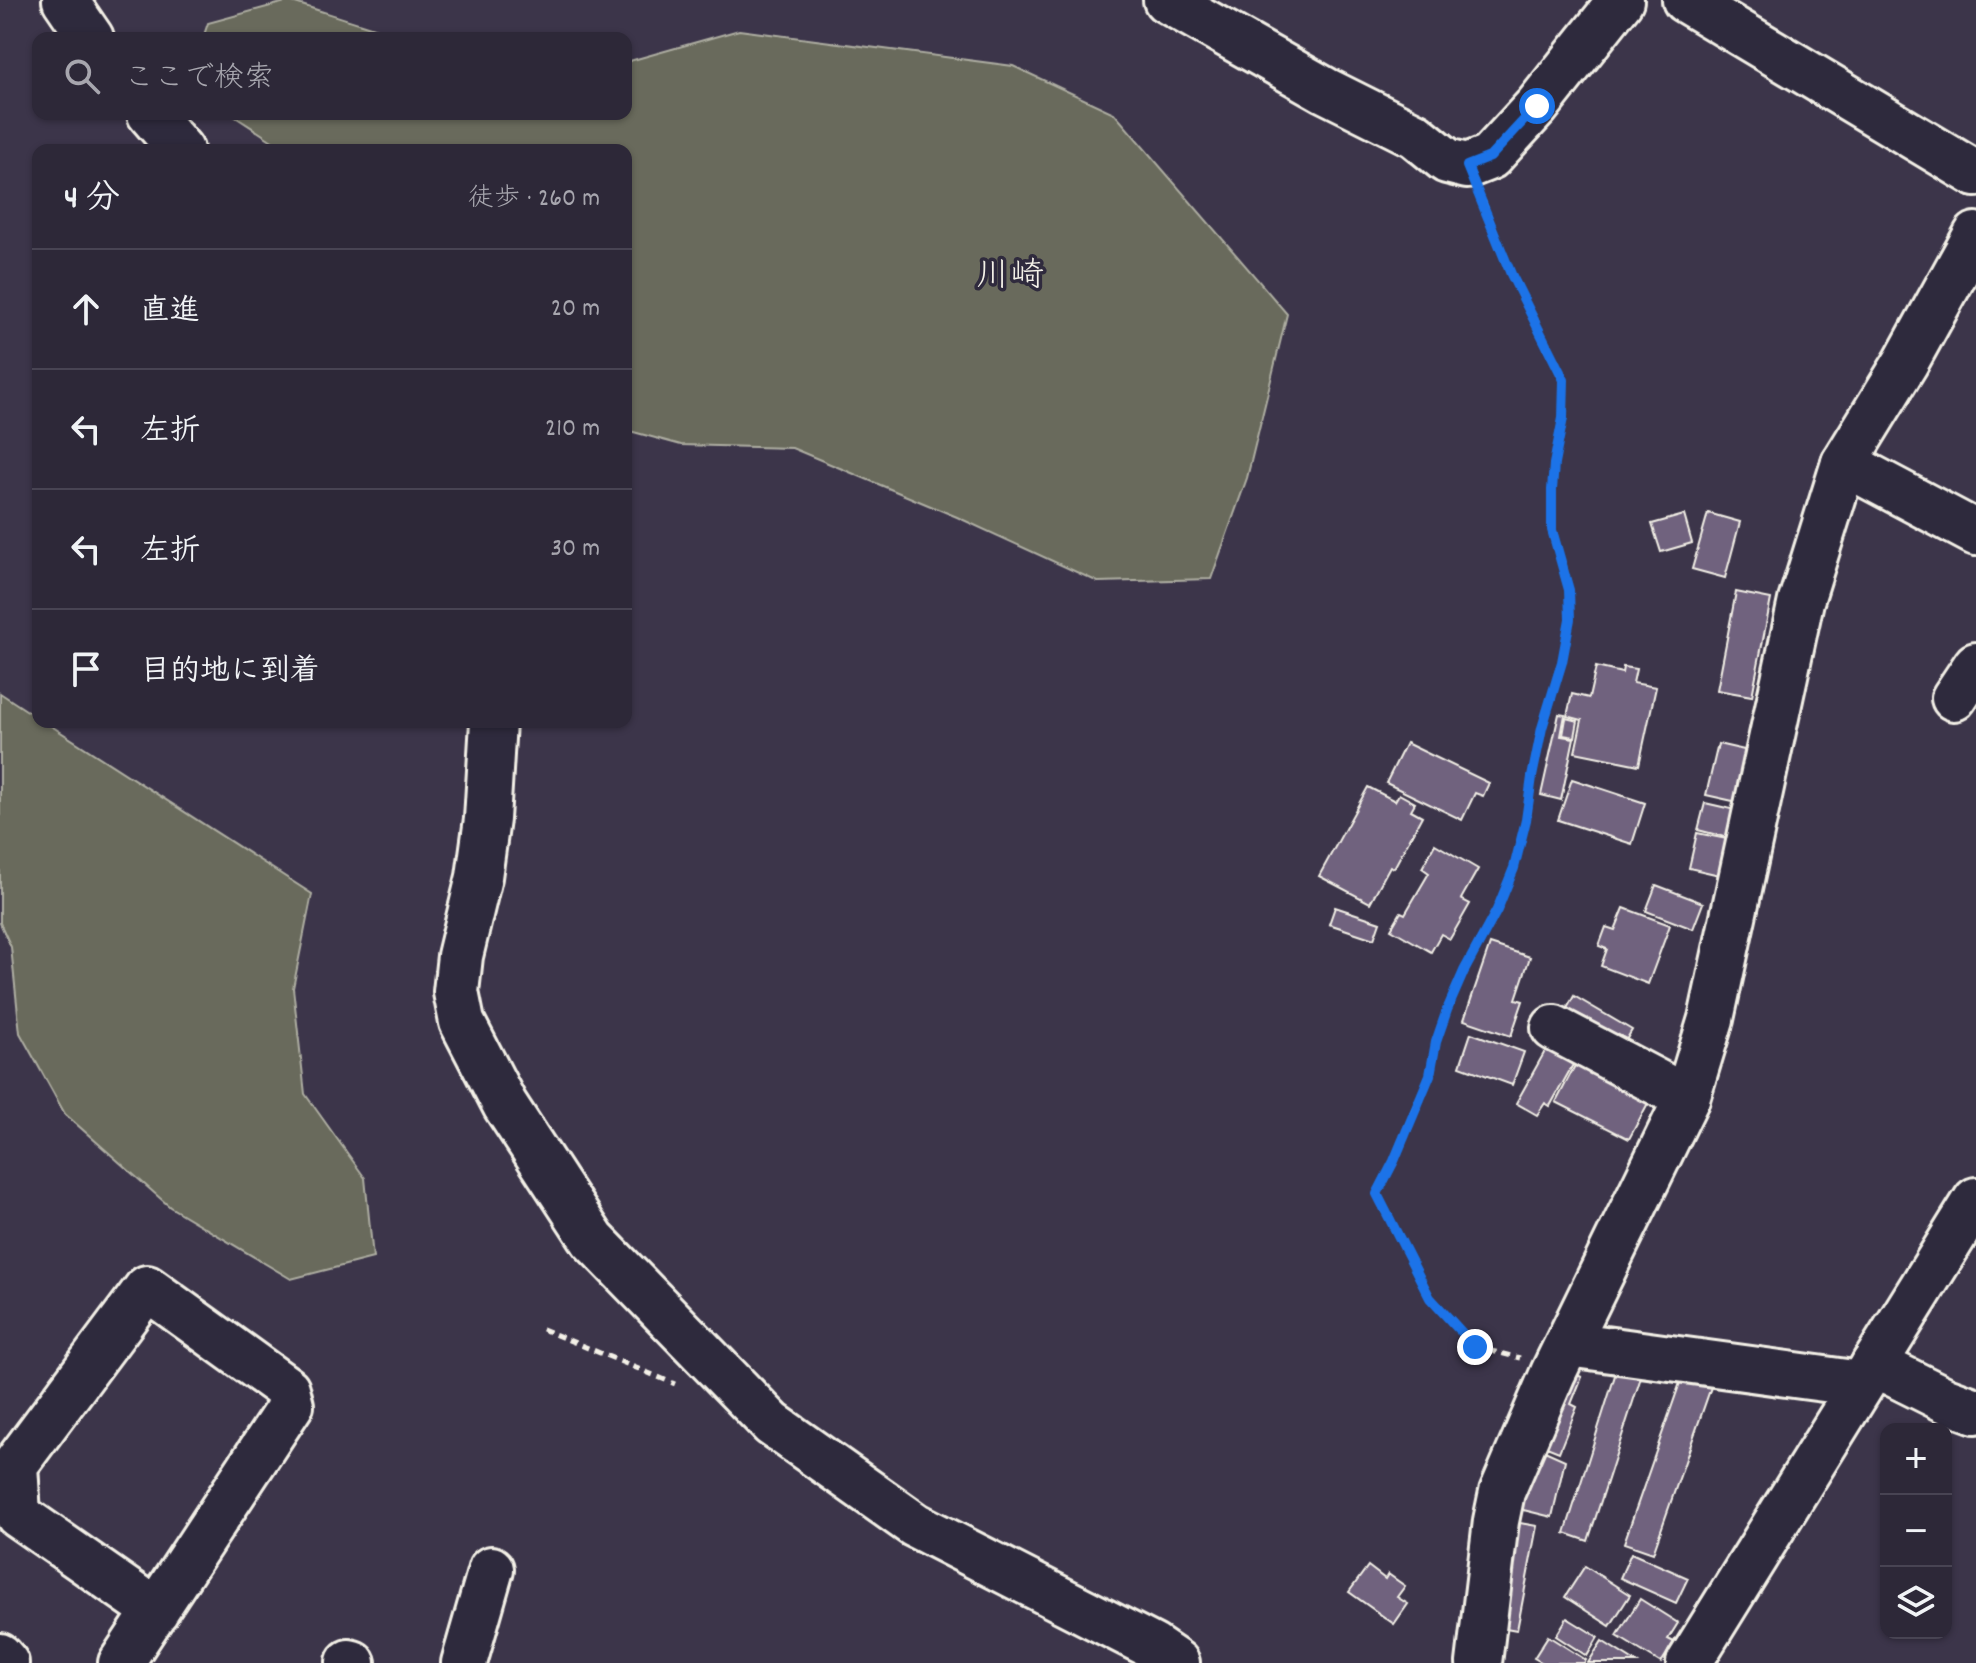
<!DOCTYPE html>
<html lang="ja">
<head>
<meta charset="utf-8">
<style>
	:root { --surface:#2d2838; --page:#393443; --text:#f1f3f6; --muted:#a7a6ae; --line:#484453 }
	body { margin:0; font-family:Dekko,"Klee One",sans-serif; background:var(--page); color:var(--text) }
	.controls { position:absolute; right:24px; bottom:24px; display:grid; overflow:hidden; border-radius:16px; box-shadow:0 2px 6px #0004 }
	.controls button { width:72px; height:72px; display:grid; place-items:center; padding:0; border:0; border-bottom:2px solid var(--line); background:var(--surface); color:var(--text); font:40px sans-serif }
	.stop { position:absolute; width:24px; height:24px; margin:-18px; border:6px solid #1a73e8; border-radius:50%; background:#fff }
	.stop.end { background:#1a73e8; border-color:#fff; box-shadow:0 2px 8px #0008 }
	.list { margin:0; padding:0; list-style:none }
	h2 { display:flex; justify-content:space-between; align-items:center; height:104px; margin:0; padding:0 32px; font-size:34px }
	h2 small { font-size:26px; font-weight:400; color:var(--muted) }
	.list li { display:grid; grid-template-columns:52px 1fr auto; gap:24px; align-items:center; box-sizing:border-box; height:120px; padding:0 32px; border-top:2px solid var(--line) }
	.list b { display:block; font-size:30px; white-space:nowrap }
	.list em { font-size:26px; font-style:normal; color:var(--muted) }
	.icon { flex:none; width:44px; height:44px; fill:none; stroke:currentColor; stroke-width:2; stroke-linecap:round; stroke-linejoin:round }
	.map { position:relative; flex:none; width:1976px; height:1663px; overflow:hidden }
	.search { position:absolute; background:var(--surface); box-shadow:0 2px 6px #0004; left:32px; top:32px; width:600px; height:88px; display:flex; align-items:center; gap:20px; box-sizing:border-box; padding:0 28px; border-radius:16px; color:var(--muted); font-size:30px }
	.panel { position:absolute; background:var(--surface); box-shadow:0 2px 6px #0004; left:32px; top:144px; width:600px; height:584px; border-radius:16px }
	.map>svg:first-child { display:block }
	.green { fill:#696a5c; stroke:#aeaea2; stroke-width:2 }
	.building { fill:#70627e; stroke:#f4f1e8; stroke-width:2 }
	.lines { fill:none; stroke-linecap:round; stroke-linejoin:round }
	.minor-casing { stroke:#f4f1e8; stroke-width:50 }
	.path { stroke:#f4f1e8; stroke-width:5; stroke-dasharray:8 6; stroke-linecap:butt }
	.minor { stroke:#2f2a3d; stroke-width:44 }
	.route { stroke:#1a73e8; stroke-width:10 }
	.labels { text-anchor:middle; dominant-baseline:central; stroke-width:7; stroke-linejoin:round; paint-order:stroke }
	.quarter-label { font-size:34px; fill:#f4f1e8; stroke:#2f2a3d }
</style>
</head>
<body>
<div class="map">
<svg width="1976" height="1663" viewBox="0 0 1976 1663">
	<rect width="100%" height="100%" fill="#3c354a"/>
	<filter id="ink" filterUnits="userSpaceOnUse"><feTurbulence type="fractalNoise" baseFrequency=".0125" numOctaves="2"/><feDisplacementMap in="SourceGraphic" scale="16" xChannelSelector="R" yChannelSelector="G"/><feConvolveMatrix kernelMatrix="1 2 1 2 8 2 1 2 1" color-interpolation-filters="sRGB"/></filter>
	<g filter="url(#ink)">
		<g class="green">
			<path d="M 289,1 L 405,38 L 203,38 L 208,23 Z"/>
			<path d="M 739,30 L 1013,66 L 1114,113 L 1287,314 L 1247,478 L 1211,579 L 1098,582 L 957,517 L 792,448 L 681,445 L 626,430 L 626,150 L 286,150 L 231,114 L 626,114 L 626,62 Z"/>
			<path d="M 0,693 L 38,718 L 38,722 L 45,722 L 312,894 L 293,988 L 305,1094 L 365,1178 L 373,1258 L 291,1279 L 170,1207 L 65,1114 L 20,1033 L 11,947 L 0,923 Z"/>
		</g>
		<g class="building">
			<path d="M 1708,513 L 1740,522 L 1725,578 L 1692,569 Z"/>
			<path d="M 1684,515 L 1692,543 L 1661,552 L 1652,524 Z"/>
			<path d="M 1736,592 L 1771,599 L 1752,696 L 1717,690 Z"/>
			<path d="M 1596,667 L 1622,673 L 1623,667 L 1636,669 L 1633,683 L 1656,687 L 1639,765 L 1575,752 L 1582,720 L 1567,716 L 1572,694 L 1589,698 Z"/>
			<path d="M 1559,714 L 1565,715 L 1561,736 L 1574,738 L 1561,800 L 1541,795 Z"/>
			<path d="M 1566,718 L 1578,721 L 1575,737 L 1563,735 Z"/>
			<path d="M 1406,743 L 1489,783 L 1483,796 L 1475,793 L 1462,820 L 1386,783 Z"/>
			<path d="M 1718,744 L 1753,752 L 1742,803 L 1706,795 Z"/>
			<path d="M 1572,779 L 1645,803 L 1632,844 L 1558,820 Z"/>
			<path d="M 1368,787 L 1395,801 L 1399,794 L 1415,803 L 1411,810 L 1422,816 L 1394,868 L 1390,866 L 1370,903 L 1319,876 Z"/>
			<path d="M 1705,803 L 1740,811 L 1733,839 L 1698,830 Z"/>
			<path d="M 1697,833 L 1732,840 L 1724,876 L 1689,868 Z"/>
			<path d="M 1435,844 L 1478,869 L 1461,899 L 1470,904 L 1450,939 L 1441,934 L 1431,952 L 1391,929 L 1401,912 L 1405,914 L 1429,873 L 1422,868 Z"/>
			<path d="M 1656,885 L 1703,903 L 1693,929 L 1646,911 Z"/>
			<path d="M 1335,907 L 1380,922 L 1374,939 L 1329,924 Z"/>
			<path d="M 1624,908 L 1670,925 L 1648,984 L 1601,966 L 1607,949 L 1599,946 L 1606,927 L 1615,930 Z"/>
			<path d="M 1490,944 L 1530,957 L 1516,999 L 1523,1001 L 1511,1036 L 1464,1020 Z"/>
			<path d="M 1574,996 L 1632,1030 L 1619,1052 L 1561,1019 Z"/>
			<path d="M 1471,1033 L 1524,1052 L 1512,1085 L 1460,1066 Z"/>
			<path d="M 1553,1037 L 1580,1052 L 1550,1106 L 1545,1103 L 1537,1115 L 1516,1103 Z"/>
			<path d="M 1582,1052 L 1655,1090 L 1629,1139 L 1556,1102 Z"/>
			<path d="M 1617,1369 L 1641,1377 L 1588,1541 L 1565,1533 Z"/>
			<path d="M 1569,1372 L 1582,1377 L 1571,1404 L 1577,1407 L 1559,1452 L 1539,1444 Z"/>
			<path d="M 1682,1377 L 1711,1387 L 1653,1553 L 1624,1543 Z"/>
			<path d="M 1538,1448 L 1565,1460 L 1552,1517 L 1515,1508 Z"/>
			<path d="M 1520,1523 L 1537,1526 L 1517,1630 L 1500,1627 Z"/>
			<path d="M 1631,1553 L 1688,1578 L 1676,1603 L 1620,1578 Z"/>
			<path d="M 1368,1566 L 1385,1579 L 1388,1574 L 1405,1586 L 1397,1597 L 1408,1604 L 1394,1624 L 1349,1592 Z"/>
			<path d="M 1585,1566 L 1630,1595 L 1610,1626 L 1565,1597 Z"/>
			<path d="M 1640,1599 L 1678,1623 L 1668,1639 L 1674,1642 L 1661,1663 L 1617,1636 Z"/>
			<path d="M 1567,1618 L 1598,1637 L 1587,1656 L 1556,1636 Z"/>
			<path d="M 1548,1636 L 1586,1660 L 1584,1663 L 1543,1663 L 1534,1658 Z"/>
			<path d="M 1602,1641 L 1637,1663 L 1588,1663 Z"/>
		</g>
		<g class="lines">
			<g class="minor-casing">
				<g id="minor">
					<path d="M 65,0 L 91,38"/>
					<path d="M 1166,0 L 1325,90 L 1415,135 L 1447,161 L 1467,166 L 1490,157 L 1537,106 L 1621,0"/>
					<path d="M 1685,0 L 1976,174"/>
					<path d="M 150,114 L 181,150"/>
					<path d="M 1844,463 L 1976,533"/>
					<path d="M 1954,698 L 1976,665"/>
					<path d="M 493,722 L 487,819 L 479,877 L 460,956 L 456,992 L 462,1022 L 505,1105 L 593,1240 L 772,1424 L 915,1525 L 1152,1646 L 1177,1663"/>
					<path d="M 1554,1028 L 1687,1098"/>
					<path d="M 1568,1344 L 1861,1384"/>
					<path d="M 1874,1364 L 1946,1400 L 1976,1411"/>
					<path d="M 0,1656 L 6,1663"/>
					<path d="M 349,1662 L 353,1663"/>
					<path d="M 121,1663 L 291,1405 L 287,1389 L 147,1288 L 15,1465 L 18,1515 L 156,1611"/>
					<path d="M 464,1663 L 491,1569"/>
					<path d="M 1479,1663 L 1496,1521 L 1502,1492 L 1553,1373 L 1687,1098 L 1711,1019 L 1801,601 L 1844,463 L 1906,362 L 1976,235"/>
					<path d="M 1689,1663 L 1976,1200"/>
				</g>
			</g>
			<g class="path">
				<path d="M 1483,202 L 1511,274 L 1564,380 L 1563,418 L 1554,464 L 1552,490 L 1552,530 L 1569,590 L 1570,619 L 1562,662 L 1542,728 L 1532,777 L 1526,820 L 1514,868 L 1497,910 L 1464,971 L 1447,1010 L 1436,1042 L 1430,1075 L 1394,1161 L 1377,1194 L 1430,1298 L 1475,1347 L 1520,1358"/>
				<path d="M 542,1329 L 675,1384"/>
			</g>
			<use href="#minor" class="minor"/>
		</g>
	</g>
	<g class="lines" filter="url(#ink)">
		<path class="route" d="M 1475,1347 L 1430,1298 L 1377,1194 L 1394,1161 L 1430,1075 L 1436,1042 L 1447,1010 L 1464,971 L 1497,910 L 1514,868 L 1526,820 L 1532,777 L 1542,728 L 1562,662 L 1570,619 L 1569,590 L 1552,530 L 1552,490 L 1554,464 L 1563,418 L 1564,380 L 1511,274 L 1467,166 L 1490,157 L 1537,106"/>
	</g>
	<g class="labels">
		<g class="quarter-label">
			<text x="1010" y="278">川崎</text>
		</g>
	</g>
</svg>
<div class="controls">
<button>+</button>
<button>−</button>
<button><svg class="icon" aria-label="layers" viewBox="0 0 24 24"><path d="M12 4l9 5-9 5-9-5zM3 14l9 5 9-5"/></svg></button>
</div>
<div class="stop" style="left:1537px;top:106px"></div>
<div class="stop end" style="left:1475px;top:1347px"></div>
<div class="search"><svg class="icon" aria-label="search" viewBox="0 0 24 24"><circle cx="10" cy="10" r="6"/><path d="M15 15l6 6"/></svg>ここで検索</div>
<section class="panel">
<h2>4 分<small>徒歩 · 260 m</small></h2>
<ul class="list">
<li><svg class="icon" aria-label="ahead" viewBox="0 0 24 24"><path d="M12 20V5M6 11l6-6 6 6"/></svg><div><b>直進</b></div><em>20 m</em></li>
<li><svg class="icon" aria-label="left" viewBox="0 0 24 24"><path d="M17 20v-9H6M10 6l-5 5 5 5"/></svg><div><b>左折</b></div><em>210 m</em></li>
<li><svg class="icon" aria-label="left" viewBox="0 0 24 24"><path d="M17 20v-9H6M10 6l-5 5 5 5"/></svg><div><b>左折</b></div><em>30 m</em></li>
<li><svg class="icon" aria-label="arrive" viewBox="0 0 24 24"><path d="M6 21V4h12l-3 4 3 4H6"/></svg><div><b>目的地に到着</b></div></li>
</ul>
</section>
</div>
</body>
</html>
